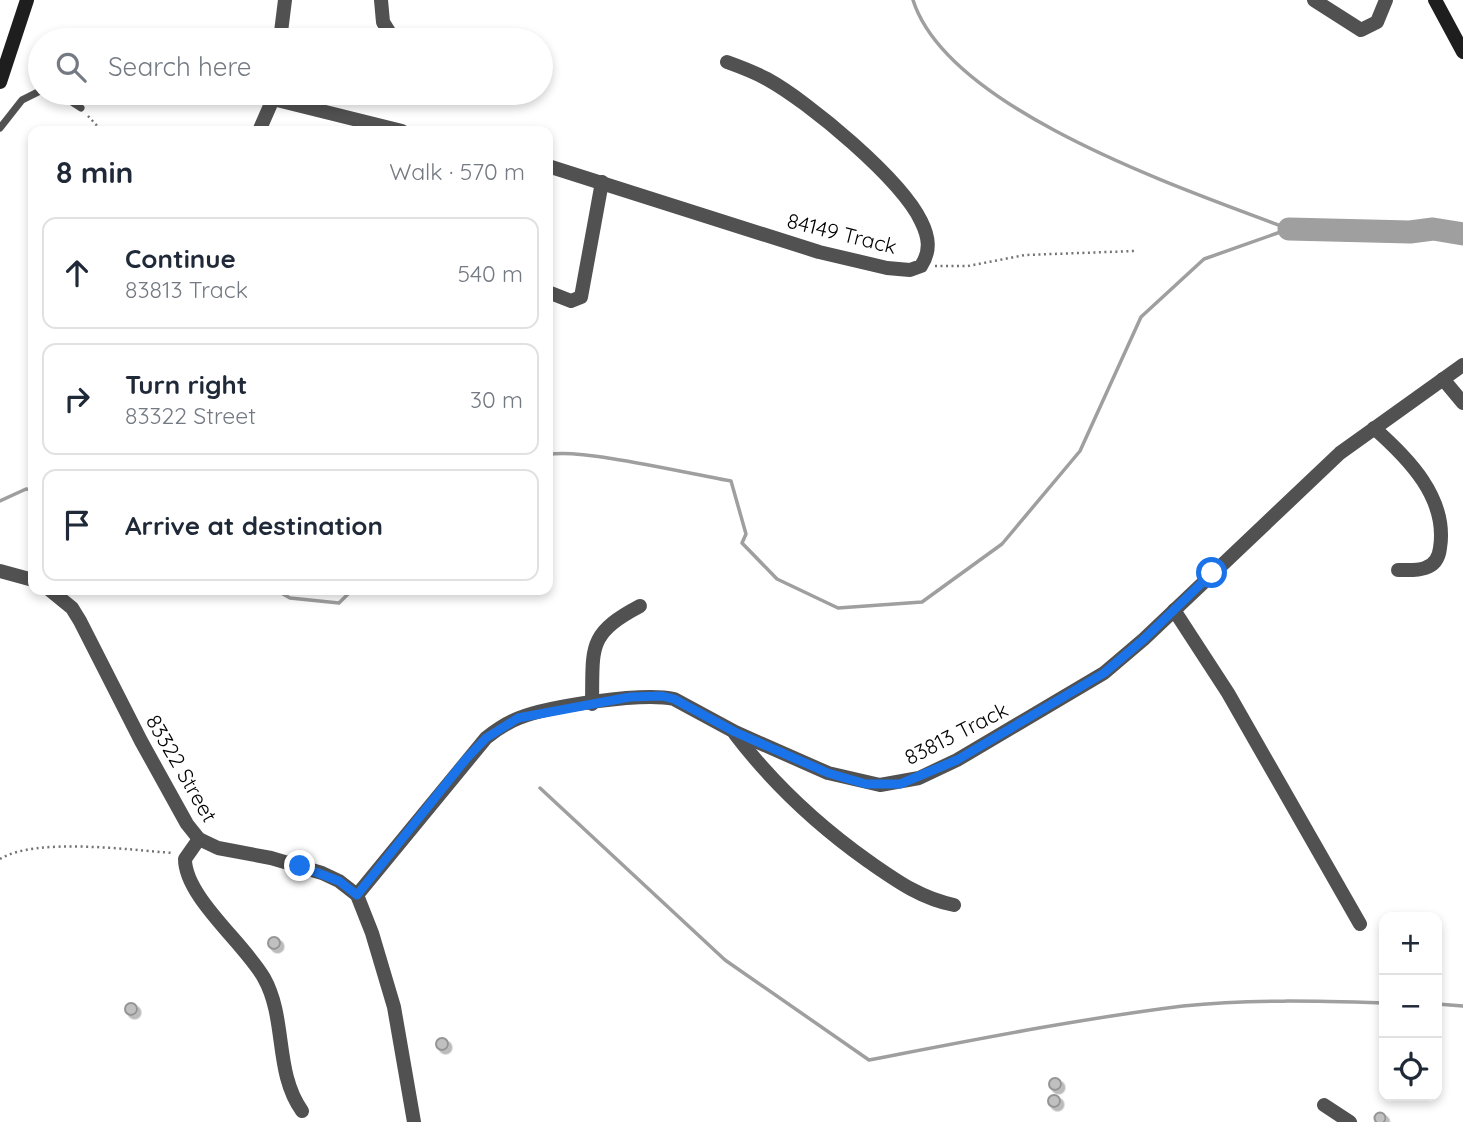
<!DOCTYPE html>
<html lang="en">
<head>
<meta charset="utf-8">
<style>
	:root { --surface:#fff; --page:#f6f6f7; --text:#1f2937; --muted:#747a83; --line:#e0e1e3 }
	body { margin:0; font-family:Quicksand,sans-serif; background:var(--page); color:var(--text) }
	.controls { position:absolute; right:21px; bottom:21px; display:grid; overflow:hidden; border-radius:14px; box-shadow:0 4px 10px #0003 }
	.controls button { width:63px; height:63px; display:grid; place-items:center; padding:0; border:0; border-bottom:2px solid var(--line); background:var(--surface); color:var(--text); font:35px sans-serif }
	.stop { position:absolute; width:21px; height:21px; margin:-16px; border:5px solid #1a73e8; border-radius:50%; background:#fff }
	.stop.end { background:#1a73e8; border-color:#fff; box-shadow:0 2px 7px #0008 }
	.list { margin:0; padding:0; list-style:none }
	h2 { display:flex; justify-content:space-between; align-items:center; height:91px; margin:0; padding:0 28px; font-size:30px }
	h2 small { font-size:23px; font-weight:400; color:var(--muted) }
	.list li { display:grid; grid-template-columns:46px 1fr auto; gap:21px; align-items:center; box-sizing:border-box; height:112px; margin:0 14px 14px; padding:0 14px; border:2px solid var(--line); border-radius:14px }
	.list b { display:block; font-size:26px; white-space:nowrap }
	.list p { margin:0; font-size:23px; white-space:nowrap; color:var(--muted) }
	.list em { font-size:23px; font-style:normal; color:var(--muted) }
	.icon { flex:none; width:38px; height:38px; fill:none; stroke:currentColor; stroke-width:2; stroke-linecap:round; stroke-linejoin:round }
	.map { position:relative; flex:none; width:1463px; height:1122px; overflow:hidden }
	.search { position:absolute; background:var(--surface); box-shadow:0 4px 10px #0003; left:28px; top:28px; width:525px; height:77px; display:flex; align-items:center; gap:18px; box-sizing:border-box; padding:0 24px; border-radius:38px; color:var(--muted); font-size:26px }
	.panel { position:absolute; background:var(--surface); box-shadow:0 4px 10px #0003; left:28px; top:126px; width:525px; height:469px; border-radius:14px }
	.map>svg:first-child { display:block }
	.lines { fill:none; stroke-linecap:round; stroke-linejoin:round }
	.stream { stroke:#9f9f9f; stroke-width:3.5 }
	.river { stroke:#9f9f9f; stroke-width:23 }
	.building { fill:#c0c0c0; stroke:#959595; stroke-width:2; filter:url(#shadow) }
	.path { stroke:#737373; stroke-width:2.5; stroke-dasharray:2 3.5; stroke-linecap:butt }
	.lane { stroke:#515151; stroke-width:7 }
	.street { stroke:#515151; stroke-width:14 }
	.secondary { stroke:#1e1e1e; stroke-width:14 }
	.route { stroke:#1a73e8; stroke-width:9 }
	.labels { text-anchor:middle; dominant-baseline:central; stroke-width:6; stroke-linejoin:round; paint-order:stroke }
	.street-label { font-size:21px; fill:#000; stroke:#fff }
</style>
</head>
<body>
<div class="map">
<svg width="1463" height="1122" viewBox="0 0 1463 1122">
	<defs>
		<filter id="shadow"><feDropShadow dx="3.5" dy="3.5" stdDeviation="0" flood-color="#0004"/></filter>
	</defs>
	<rect width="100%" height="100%" fill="#fff"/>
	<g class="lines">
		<g class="stream">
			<path d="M 913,0 C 948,111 1187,190 1289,229"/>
			<path d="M 548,455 C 577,447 695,475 731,481 L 746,534 L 742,543 L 777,579 L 838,608 L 922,602 L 1002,544 L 1080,451 L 1141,317 L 1204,259 L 1289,229"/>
			<path d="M 0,501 L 26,489 L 33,490"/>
			<path d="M 276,590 L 290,598 L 339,603 L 352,590"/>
			<path d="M 540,788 L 725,960 L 869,1060 C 973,1040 1078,1019 1183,1006 C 1249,999 1318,1001 1384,1003"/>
			<path d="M 1437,1004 L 1463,1006"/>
		</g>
		<path class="river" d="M 1289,229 L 1410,232 L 1433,229 L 1463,234"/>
	</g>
	<g class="building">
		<circle cx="274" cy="943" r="6"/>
		<circle cx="131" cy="1009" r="6"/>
		<circle cx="442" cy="1044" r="6"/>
		<circle cx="1055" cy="1084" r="6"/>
		<circle cx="1054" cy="1101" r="6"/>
		<circle cx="1380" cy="1118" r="5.5"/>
	</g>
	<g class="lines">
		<g class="path">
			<path d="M 88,116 L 102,131"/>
			<path d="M 935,266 L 968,266 L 1025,255 L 1135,251"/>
			<path d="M 0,859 C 35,837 131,850 173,853"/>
		</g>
		<g class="lane">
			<path d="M 58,93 L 81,108"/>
			<path d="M 0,128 L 22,100 L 40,91"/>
		</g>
		<g class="street">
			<path d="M 381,0 L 383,22 L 394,40"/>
			<path d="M 1314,0 L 1361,30 L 1377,22 L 1386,0"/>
			<path d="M 280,40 L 285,0"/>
			<path d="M 259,131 L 273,99 L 402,131"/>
			<path d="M 548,166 L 819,252 L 887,268 L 910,270 L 921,266 C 931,251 929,237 921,221 C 901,179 809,102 767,79 C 754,72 741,67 727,62"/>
			<path d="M 548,292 L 571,301 L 581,297 L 602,182"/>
			<path d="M 1443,379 L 1463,403"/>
			<path d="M 1374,428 C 1408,458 1448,498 1440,548 C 1439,557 1435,565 1425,568 C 1417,571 1406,570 1398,570"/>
			<path d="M 0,571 L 33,580"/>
			<path d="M 50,590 L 72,608 L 80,621 L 141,741 L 187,824 L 199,839 L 218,848 L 271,858 L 322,873 L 339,881 L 357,895 L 372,933 L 394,1007 L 414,1122"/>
			<path d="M 1174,610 L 1228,693 L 1360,924"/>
			<path d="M 592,704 C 593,647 587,634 640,606"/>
			<path d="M 735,734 C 774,785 816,824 868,861 C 897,881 920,898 954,905"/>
			<path d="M 199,839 L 185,859 C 185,897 245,944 264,978 C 287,1019 274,1072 302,1111"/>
			<path d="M 357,895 L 486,738 C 496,730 506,723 519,718 C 549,706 643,692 674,699 L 735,732 L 828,773 L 880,785 L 919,778 L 957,760 L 1104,673 L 1144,639 L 1340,453 L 1463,365"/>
			<path d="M 1324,1105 L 1350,1122"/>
		</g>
		<g class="secondary">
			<path d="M 1435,0 L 1463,52"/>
			<path d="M 0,82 L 27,0"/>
		</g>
	</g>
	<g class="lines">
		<path class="route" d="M 300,866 L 339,881 L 357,895 L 466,759 L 486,738 L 518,718 L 630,697 L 662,696 L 674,699 L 735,732 L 828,773 L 866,784 L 900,784 L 957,760 L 1104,673 L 1144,639 L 1212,573"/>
	</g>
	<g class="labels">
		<g class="street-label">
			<text transform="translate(842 233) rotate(14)">84149 Track</text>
			<text transform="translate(956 733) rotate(-27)">83813 Track</text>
			<text transform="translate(182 768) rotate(60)">83322 Street</text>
		</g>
	</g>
</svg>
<div class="controls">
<button>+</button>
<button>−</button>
<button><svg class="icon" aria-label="locate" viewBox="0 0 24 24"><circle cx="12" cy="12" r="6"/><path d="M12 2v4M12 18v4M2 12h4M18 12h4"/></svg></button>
</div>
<div class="stop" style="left:1212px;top:573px"></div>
<div class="stop end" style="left:300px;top:866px"></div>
<div class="search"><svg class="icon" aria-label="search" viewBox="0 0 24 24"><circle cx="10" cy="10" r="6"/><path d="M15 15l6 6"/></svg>Search here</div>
<section class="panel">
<h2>8 min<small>Walk · 570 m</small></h2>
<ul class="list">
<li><svg class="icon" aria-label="ahead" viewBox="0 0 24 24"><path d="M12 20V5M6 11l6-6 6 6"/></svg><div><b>Continue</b><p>83813 Track</p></div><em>540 m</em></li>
<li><svg class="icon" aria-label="right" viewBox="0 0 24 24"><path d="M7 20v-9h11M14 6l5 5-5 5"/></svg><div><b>Turn right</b><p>83322 Street</p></div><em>30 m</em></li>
<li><svg class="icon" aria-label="arrive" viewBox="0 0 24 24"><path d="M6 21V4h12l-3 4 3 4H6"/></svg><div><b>Arrive at destination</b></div></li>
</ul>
</section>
</div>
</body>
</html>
